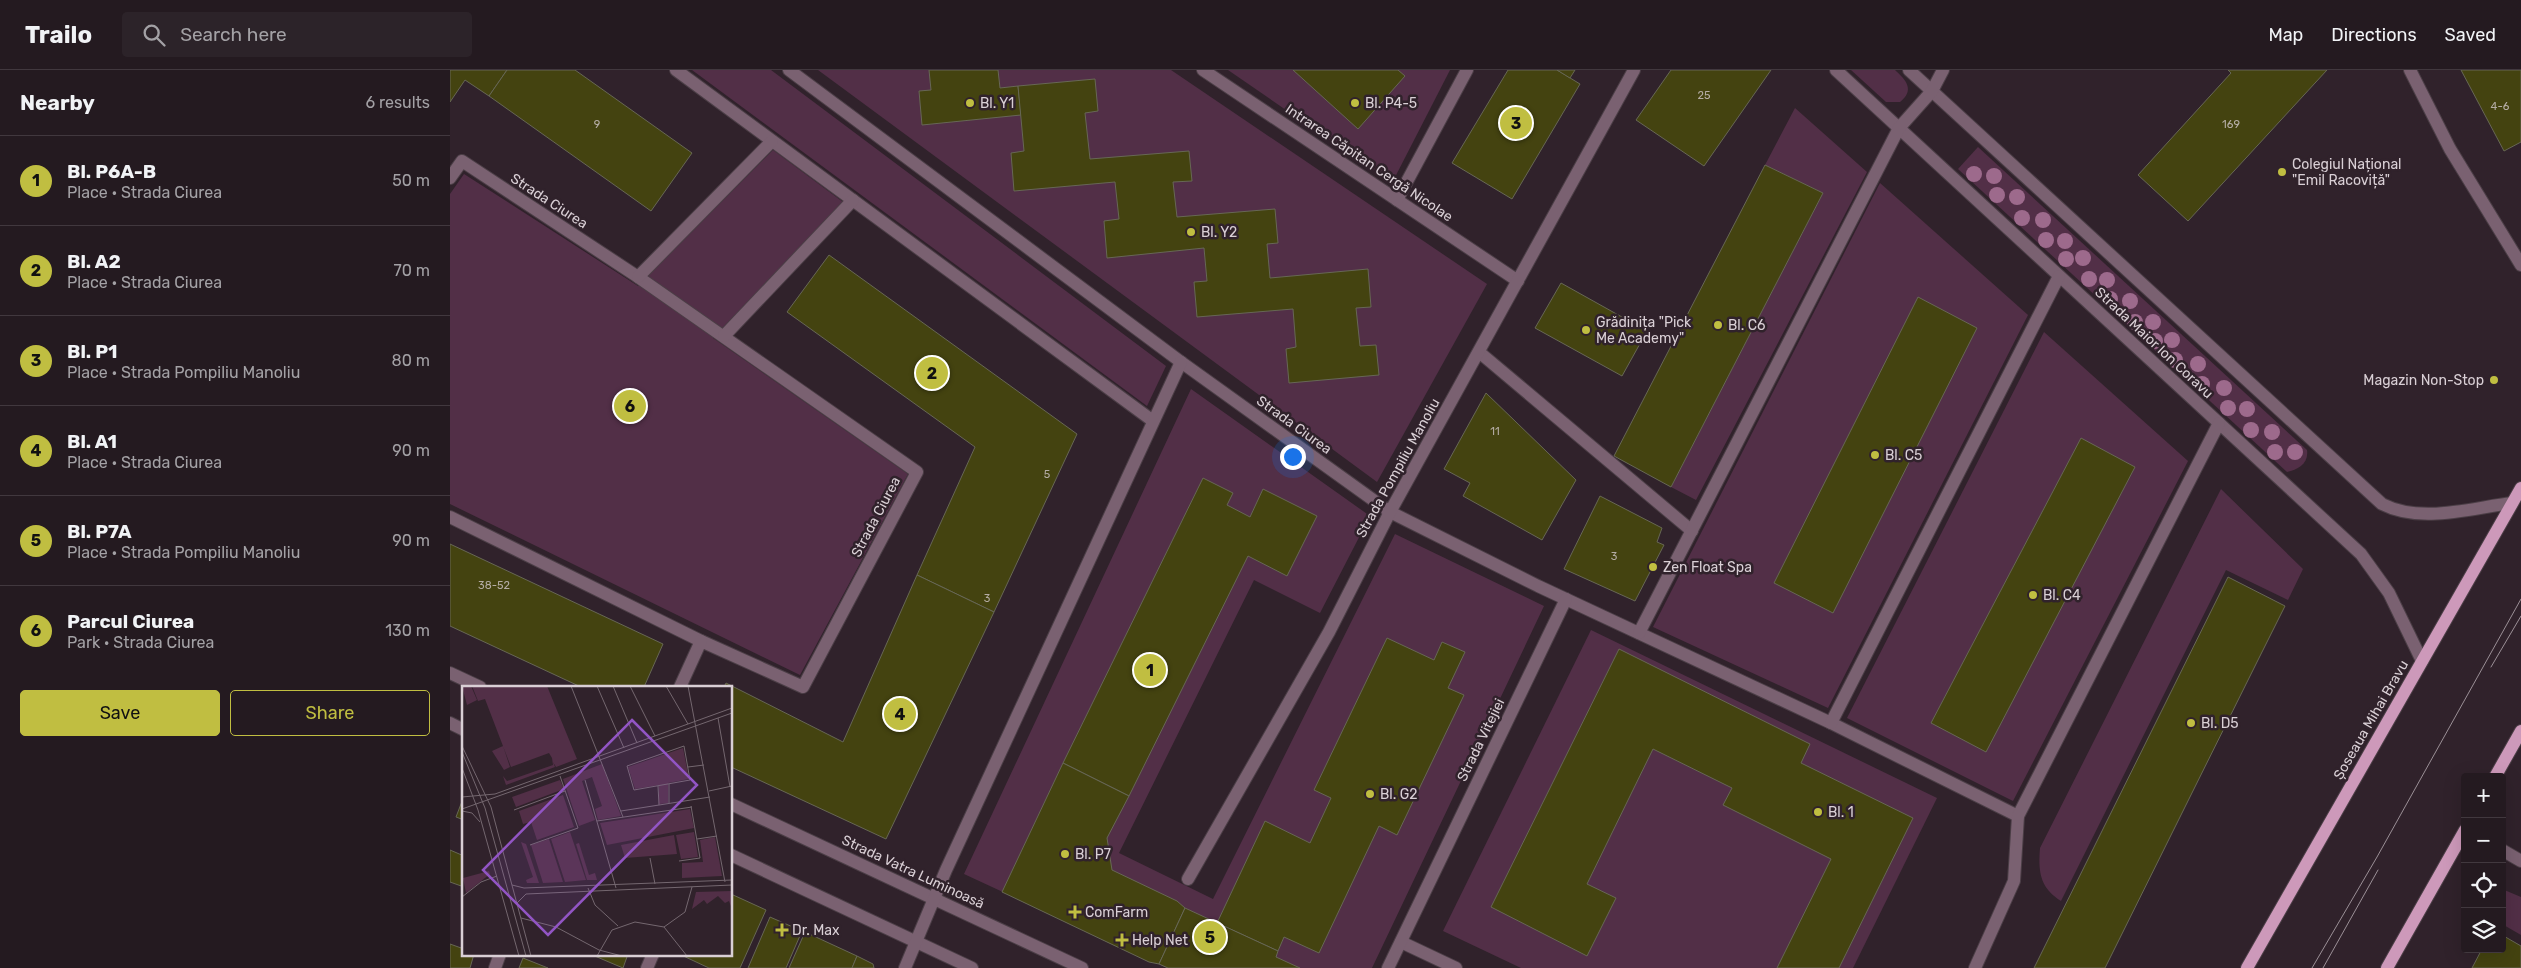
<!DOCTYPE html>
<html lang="en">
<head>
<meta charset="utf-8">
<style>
	:root { --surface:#241a20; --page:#2c2329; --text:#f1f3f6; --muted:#a3a1a5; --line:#41383e; --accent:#c0be41 }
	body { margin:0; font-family:Rubik,sans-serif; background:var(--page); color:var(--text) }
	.controls { position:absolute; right:15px; bottom:15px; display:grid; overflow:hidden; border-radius:5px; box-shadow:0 5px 20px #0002 }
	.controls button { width:45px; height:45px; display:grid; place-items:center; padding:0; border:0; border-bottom:1px solid var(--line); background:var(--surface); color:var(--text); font:25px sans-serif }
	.you { position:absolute; left:842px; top:386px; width:18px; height:18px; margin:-12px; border:4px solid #fff; border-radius:50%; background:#1a73e8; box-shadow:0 0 0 8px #1a73e833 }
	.badge { display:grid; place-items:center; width:32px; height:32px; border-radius:50%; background:var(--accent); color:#111; font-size:16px; font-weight:700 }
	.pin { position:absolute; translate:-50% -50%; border:2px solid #fff; box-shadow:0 1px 5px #0006 }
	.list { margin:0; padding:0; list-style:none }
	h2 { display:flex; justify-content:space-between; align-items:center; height:65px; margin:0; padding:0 20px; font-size:21px }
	h2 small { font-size:16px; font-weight:400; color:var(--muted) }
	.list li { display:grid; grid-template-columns:32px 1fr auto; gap:15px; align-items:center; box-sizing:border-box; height:90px; padding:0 20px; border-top:1px solid var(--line) }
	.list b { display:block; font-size:19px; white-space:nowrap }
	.list p { margin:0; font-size:16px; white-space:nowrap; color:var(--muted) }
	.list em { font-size:16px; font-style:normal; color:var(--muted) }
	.actions { display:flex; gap:10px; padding:15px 20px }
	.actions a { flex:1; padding:11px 0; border:1px solid var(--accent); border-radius:5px; text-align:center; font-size:18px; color:var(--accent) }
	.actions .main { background:var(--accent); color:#111 }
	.icon { flex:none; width:28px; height:28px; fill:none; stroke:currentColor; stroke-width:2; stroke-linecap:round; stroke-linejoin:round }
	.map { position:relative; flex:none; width:2071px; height:898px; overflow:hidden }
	header { display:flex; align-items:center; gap:30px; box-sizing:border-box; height:70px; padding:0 25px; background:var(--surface); border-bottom:1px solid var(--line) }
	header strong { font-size:24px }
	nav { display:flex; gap:28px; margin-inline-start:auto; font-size:18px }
	.search { width:350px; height:45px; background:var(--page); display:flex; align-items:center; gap:12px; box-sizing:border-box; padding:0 18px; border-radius:5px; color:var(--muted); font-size:19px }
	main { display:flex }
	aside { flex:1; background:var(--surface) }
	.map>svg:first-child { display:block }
	.green { fill:#522f47 }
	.building { fill:#444310; stroke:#676755 }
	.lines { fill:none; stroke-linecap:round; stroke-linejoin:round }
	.minor-casing { stroke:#4b3e46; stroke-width:14 }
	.major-casing { stroke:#4b3e46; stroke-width:14 }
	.minor { stroke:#7a6171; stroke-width:12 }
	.major { stroke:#cd99ba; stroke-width:12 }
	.tram { stroke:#9b9097; stroke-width:1 }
	.tree { fill:#9d6a8c }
	.poi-dot { fill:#c0be41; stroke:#30222b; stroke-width:2 }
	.labels { text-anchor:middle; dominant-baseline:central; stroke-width:5; stroke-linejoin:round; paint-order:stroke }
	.number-label { font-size:11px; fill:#b4aca4 }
	.poi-label { font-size:14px; fill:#d9cfd5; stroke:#30222b; text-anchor:start }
	.street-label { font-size:14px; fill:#d9cfd5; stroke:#30222b }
	.inset-road { fill:none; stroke:#74676f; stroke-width:1 }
	.view { fill:#9255c4; fill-opacity:0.15; stroke:#9255c4; stroke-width:2.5 }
	.inset-edge { fill:none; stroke:#d9cfd5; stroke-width:2.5 }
</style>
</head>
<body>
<header>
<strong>Trailo</strong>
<div class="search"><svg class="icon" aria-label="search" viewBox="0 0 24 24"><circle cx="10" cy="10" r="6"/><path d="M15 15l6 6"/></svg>Search here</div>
<nav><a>Map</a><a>Directions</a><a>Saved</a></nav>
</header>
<main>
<aside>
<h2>Nearby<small>6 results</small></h2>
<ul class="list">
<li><span class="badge">1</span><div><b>Bl. P6A-B</b><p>Place · Strada Ciurea</p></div><em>50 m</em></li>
<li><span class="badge">2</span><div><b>Bl. A2</b><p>Place · Strada Ciurea</p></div><em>70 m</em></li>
<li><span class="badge">3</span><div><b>Bl. P1</b><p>Place · Strada Pompiliu Manoliu</p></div><em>80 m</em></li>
<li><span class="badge">4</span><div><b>Bl. A1</b><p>Place · Strada Ciurea</p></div><em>90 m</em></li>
<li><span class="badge">5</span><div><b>Bl. P7A</b><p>Place · Strada Pompiliu Manoliu</p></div><em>90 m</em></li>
<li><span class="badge">6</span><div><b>Parcul Ciurea</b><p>Park · Strada Ciurea</p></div><em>130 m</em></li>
</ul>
<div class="actions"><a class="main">Save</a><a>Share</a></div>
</aside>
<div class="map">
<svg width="2071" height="898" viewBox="0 0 2071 898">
	<rect width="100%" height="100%" fill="#30222b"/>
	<g class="green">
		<path d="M 242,0 L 321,0 L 716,296 L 697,336 Z"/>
		<path d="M 368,0 L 721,0 L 1037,214 L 927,412 Z"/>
		<path d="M 778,0 L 1000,0 L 942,113 Z"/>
		<path d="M 1401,0 L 1445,0 C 1456,10 1465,20 1450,32 L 1436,32 Z"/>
		<path d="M 1345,38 L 1417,102 L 1246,430 L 1221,417 L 1373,123 L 1315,95 Z"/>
		<path d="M 1528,77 L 1857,380 C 1859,393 1848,400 1837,402 L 1508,99 Z"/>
		<path d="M 323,80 L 393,132 L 263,268 L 458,404 L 350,605 L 0,434 L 0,124 L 14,104 L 188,216 Z"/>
		<path d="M 1430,113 L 1578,245 L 1378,638 L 1203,557 Z"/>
		<path d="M 1594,262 L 1738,391 L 1563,731 L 1397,648 Z"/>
		<path d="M 741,319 L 920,446 L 870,543 L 804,510 L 669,783 L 763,829 L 945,464 L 1094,536 L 922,898 L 717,898 L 514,804 Z"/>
		<path d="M 1771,419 L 1853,499 L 1838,530 L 1776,500 L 1611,831 C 1590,818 1588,802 1590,778 Z"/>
		<path d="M 1141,560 L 1487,728 L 1403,898 L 1071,898 L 993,861 Z"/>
		<path d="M 2052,819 L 2071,827 L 2071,865 L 2052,854 Z"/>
	</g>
	<g class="building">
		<path d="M 0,0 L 57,0 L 39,26 L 15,10 L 0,32 Z"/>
		<path d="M 57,0 L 125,0 L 242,83 L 201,141 L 39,26 Z"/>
		<path d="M 479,0 L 548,0 L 550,18 L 568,16 L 571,45 L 472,55 L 469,21 L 481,20 Z"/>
		<path d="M 843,0 L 948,0 L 955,6 L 908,59 Z"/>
		<path d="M 1058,0 L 1107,0 L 1130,14 L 1062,129 L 1002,93 Z"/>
		<path d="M 1107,0 L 1125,0 L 1120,8 Z"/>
		<path d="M 1221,0 L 1321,0 L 1254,96 L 1186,50 Z"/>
		<path d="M 1778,0 L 1877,0 L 1738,151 L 1688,105 L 1781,3 Z"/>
		<path d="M 2011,0 L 2071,0 L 2071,72 L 2054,81 Z"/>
		<path d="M 645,9 L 648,41 L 635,43 L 640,89 L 739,81 L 742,111 L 723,112 L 727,147 L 825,139 L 828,173 L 817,174 L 820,208 L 918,199 L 921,237 L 906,238 L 910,276 L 926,275 L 929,305 L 839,313 L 836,279 L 846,277 L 843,239 L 747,247 L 744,212 L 757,211 L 754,178 L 657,188 L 654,151 L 669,149 L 665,112 L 564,121 L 561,83 L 574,81 L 568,16 Z"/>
		<path d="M 1315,95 L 1373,123 L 1221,417 L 1164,386 Z"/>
		<path d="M 379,185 L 627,364 L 544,542 L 467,505 L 525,377 L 337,242 Z"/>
		<path d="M 1111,213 L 1197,261 L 1172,306 L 1085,258 Z"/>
		<path d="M 1468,227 L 1527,258 L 1383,543 L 1324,513 Z"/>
		<path d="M 1036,323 L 1126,410 L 1092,470 L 1013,426 L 1020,413 L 994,399 Z"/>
		<path d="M 1631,368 L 1685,397 L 1536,682 L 1481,653 Z"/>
		<path d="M 753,408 L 783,423 L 777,435 L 800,447 L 813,419 L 867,446 L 837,506 L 798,486 L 679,726 L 613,693 Z"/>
		<path d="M 1150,426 L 1212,458 L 1207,472 L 1214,475 L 1185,531 L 1114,499 Z"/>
		<path d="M 0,474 L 213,574 L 194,617 L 131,617 L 0,556 Z"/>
		<path d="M 467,505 L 544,542 L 436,769 L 281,697 L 281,617 L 274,617 L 276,613 L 393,672 Z"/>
		<path d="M 1778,507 L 1835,536 L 1808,590 L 1655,898 L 1584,898 Z"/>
		<path d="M 937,568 L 984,590 L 992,572 L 1015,582 L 998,618 L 1014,625 L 947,765 L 929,756 L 869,883 L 834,867 L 828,881 L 767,853 L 815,751 L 860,773 L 881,728 L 864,720 Z"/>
		<path d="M 1169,579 L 1360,674 L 1351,693 L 1463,748 L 1389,898 L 1327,898 L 1381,789 L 1273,735 L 1282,718 L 1203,679 L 1137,814 L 1166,828 L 1137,886 L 1041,837 Z"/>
		<path d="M 613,693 L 679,726 L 657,768 L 662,800 L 727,831 L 735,838 L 709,894 L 699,892 L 552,822 Z"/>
		<path d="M 14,726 L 14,750 L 6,747 Z"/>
		<path d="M 0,780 L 14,786 L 14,817 L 0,812 Z"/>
		<path d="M 281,824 L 316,840 L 290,898 L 259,898 L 229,884 L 281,884 Z"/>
		<path d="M 735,838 L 828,881 L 826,887 L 850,898 L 718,898 L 709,894 Z"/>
		<path d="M 320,847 L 352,861 L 336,898 L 298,898 Z"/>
		<path d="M 355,862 L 407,886 L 402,898 L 339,898 Z"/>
		<path d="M 2052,865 L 2071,876 L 2071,898 L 2022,898 L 2032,879 L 2052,879 Z"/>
		<path d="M 0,874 L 14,879 L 14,884 L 24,884 L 20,898 L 0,898 Z"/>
		<path d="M 140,884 L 178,884 L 173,898 Z"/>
		<path d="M 407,886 L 423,894 L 424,898 L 402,898 Z"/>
		<path d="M 73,888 L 98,898 L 69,898 Z"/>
	</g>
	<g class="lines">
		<g class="minor-casing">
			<g id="minor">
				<path d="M 226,0 L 703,351"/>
				<path d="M 339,0 L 731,292 L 940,442 L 1088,516 L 1381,653 L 1568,746"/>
				<path d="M 753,0 L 1068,211"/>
				<path d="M 1386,0 L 1911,484 L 1939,523 L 1972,591"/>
				<path d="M 1459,0 L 1932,434 C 1971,454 2021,438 2062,433"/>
				<path d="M 1960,0 L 2000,79 L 2071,195"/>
				<path d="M 0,108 L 12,91 L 188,207 L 467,402 L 353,617 L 251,571 L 0,447"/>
				<path d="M 947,130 L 1017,0"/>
				<path d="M 188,207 L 322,71"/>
				<path d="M 274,266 L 403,130"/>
				<path d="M 1029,282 L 1242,461"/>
				<path d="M 1189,563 L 1449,58 L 1482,21 L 1493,0"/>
				<path d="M 0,603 L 30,617"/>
				<path d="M 230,617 L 251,571"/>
				<path d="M 0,653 L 14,660"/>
				<path d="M 1381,653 L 1609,206"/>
				<path d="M 281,734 L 632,898"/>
				<path d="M 2052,780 L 2071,791"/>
				<path d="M 281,785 L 522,898"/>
				<path d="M 738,809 L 879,562 L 940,442 L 1184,0"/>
				<path d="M 951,872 L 1006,898"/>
				<path d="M 45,898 L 50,884"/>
				<path d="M 197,898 L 203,884"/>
				<path d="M 455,898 L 496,800 L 731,292"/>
				<path d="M 938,898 L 1116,529"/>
				<path d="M 1525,898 L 1564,811 L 1568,746 L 1769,353"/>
			</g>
		</g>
		<g class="major-casing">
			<g id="major">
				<path d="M 2045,707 L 2071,661"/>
				<path d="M 1797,898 L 2071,418"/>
				<path d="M 1937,898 L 2015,760"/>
			</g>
		</g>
		<use href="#minor" class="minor"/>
		<use href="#major" class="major"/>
		<g class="tram">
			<path d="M 2041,597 L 2071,546"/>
			<path d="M 1862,898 L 1927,787 L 2071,529"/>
			<path d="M 1873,898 L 1928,800"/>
		</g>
	</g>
	<g class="tree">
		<circle cx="1524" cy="104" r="8"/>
		<circle cx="1544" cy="106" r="8"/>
		<circle cx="1547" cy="125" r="8"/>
		<circle cx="1567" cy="127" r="8"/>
		<circle cx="1572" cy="148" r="8"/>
		<circle cx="1593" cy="150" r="8"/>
		<circle cx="1596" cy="170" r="8"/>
		<circle cx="1615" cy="171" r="8"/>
		<circle cx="1633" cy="188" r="8"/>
		<circle cx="1616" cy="189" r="8"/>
		<circle cx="1639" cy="209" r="8"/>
		<circle cx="1657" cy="210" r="8"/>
		<circle cx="1660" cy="229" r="8"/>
		<circle cx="1680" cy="231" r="8"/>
		<circle cx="1685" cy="252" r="8"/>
		<circle cx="1703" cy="252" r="8"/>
		<circle cx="1722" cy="270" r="8"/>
		<circle cx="1705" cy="271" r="8"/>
		<circle cx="1725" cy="290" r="8"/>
		<circle cx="1748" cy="294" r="8"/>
		<circle cx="1752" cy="314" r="8"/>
		<circle cx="1774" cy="318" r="8"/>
		<circle cx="1778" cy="338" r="8"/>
		<circle cx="1797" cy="339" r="8"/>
		<circle cx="1801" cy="360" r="8"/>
		<circle cx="1822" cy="362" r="8"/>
		<circle cx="1825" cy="382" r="8"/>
		<circle cx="1845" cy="382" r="8"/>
	</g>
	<g class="poi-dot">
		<circle cx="520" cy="33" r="5"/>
		<circle cx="905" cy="33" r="5"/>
		<circle cx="1832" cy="102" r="5"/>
		<circle cx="741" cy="162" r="5"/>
		<circle cx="1268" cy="255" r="5"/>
		<circle cx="1136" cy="260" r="5"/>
		<circle cx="2044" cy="310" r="5"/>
		<circle cx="1425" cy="385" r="5"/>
		<circle cx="1203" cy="497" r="5"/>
		<circle cx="1583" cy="525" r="5"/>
		<circle cx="1741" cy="653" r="5"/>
		<circle cx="920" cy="724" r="5"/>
		<circle cx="1368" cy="742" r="5"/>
		<circle cx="615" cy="784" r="5"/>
		<path d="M622.5 834.5h5v5h5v5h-5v5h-5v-5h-5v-5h5z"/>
		<path d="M329.5 852.5h5v5h5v5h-5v5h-5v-5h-5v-5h5z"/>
		<path d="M669.5 862.5h5v5h5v5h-5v5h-5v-5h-5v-5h5z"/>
	</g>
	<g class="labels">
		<g class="number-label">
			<text x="1254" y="25">25</text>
			<text x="2050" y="36">4-6</text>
			<text x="147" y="54">9</text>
			<text x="1781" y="54">169</text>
			<text x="1045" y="361">11</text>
			<text x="597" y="404">5</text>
			<text x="1164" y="486">3</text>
			<text x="44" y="515">38-52</text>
			<text x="537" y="528">3</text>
		</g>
		<g class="poi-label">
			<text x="530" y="33">Bl. Y1</text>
			<text x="915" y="33">Bl. P4-5</text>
			<text x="1842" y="94">Colegiul Național<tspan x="1842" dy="16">"Emil Racoviță"</tspan></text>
			<text x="751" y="162">Bl. Y2</text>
			<text x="1146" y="252">Grădinița "Pick<tspan x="1146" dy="16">Me Academy"</tspan></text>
			<text x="1278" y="255">Bl. C6</text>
			<text x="2034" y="310" text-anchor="end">Magazin Non-Stop</text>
			<text x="1435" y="385">Bl. C5</text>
			<text x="1213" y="497">Zen Float Spa</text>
			<text x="1593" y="525">Bl. C4</text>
			<text x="1751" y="653">Bl. D5</text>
			<text x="930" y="724">Bl. G2</text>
			<text x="1378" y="742">Bl. 1</text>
			<text x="625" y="784">Bl. P7</text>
			<text x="635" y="842">ComFarm</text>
			<text x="342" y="860">Dr. Max</text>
			<text x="682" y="870">Help Net</text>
		</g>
		<g class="street-label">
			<text transform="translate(919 93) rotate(34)">Intrarea Căpitan Cergă Nicolae</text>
			<text transform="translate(99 131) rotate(33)">Strada Ciurea</text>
			<text transform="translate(1704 273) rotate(43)">Strada Maior Ion Coravu</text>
			<text transform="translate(844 355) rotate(36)">Strada Ciurea</text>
			<text transform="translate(948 398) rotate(-61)">Strada Pompiliu Manoliu</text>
			<text transform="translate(426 447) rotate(-62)">Strada Ciurea</text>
			<text transform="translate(1921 650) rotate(-60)">Șoseaua Mihai Bravu</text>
			<text transform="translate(1031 670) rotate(-64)">Strada Vitejiei</text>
			<text transform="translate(463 802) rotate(25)">Strada Vatra Luminoasă</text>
		</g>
	</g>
	<g transform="translate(12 616)">
		<rect width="270" height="270" fill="#30222b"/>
		<path d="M 0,0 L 9,0 L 15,14 L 5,19 ZM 10,0 L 85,0 L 115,73 L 94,81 L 91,76 L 93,81 L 44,99 L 41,90 L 45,95 L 91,79 L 90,72 L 87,67 L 49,81 L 23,13 L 16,15 ZM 41,60 L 48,81 L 42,84 L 30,65 ZM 221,62 L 227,93 L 206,97 L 206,117 L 197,118 L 197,99 L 173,103 L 166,81 ZM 140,78 L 159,130 L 136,134 L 133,123 L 140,120 L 130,91 L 120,95 L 133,134 L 117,140 L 101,93 ZM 98,94 L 102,103 L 54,121 L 50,111 ZM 101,109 L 112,141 L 75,154 L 69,136 L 61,138 L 57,125 ZM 228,123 L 232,142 L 145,159 L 138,137 ZM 108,146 L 124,194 L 103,196 L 89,153 ZM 232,146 L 236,171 L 219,173 L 214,149 ZM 212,149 L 215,168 L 163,172 L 159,159 ZM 253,151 L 260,190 L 220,192 L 220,177 L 241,176 L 238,154 ZM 87,153 L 101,196 L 81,197 L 69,159 ZM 59,156 L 64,158 L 77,197 L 65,197 L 64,194 L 71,191 ZM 117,157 L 127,189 L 133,187 L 135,194 L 125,194 L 114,158 ZM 27,185 L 28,188 L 4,207 L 1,192 ZM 270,205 L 270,223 L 267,215 L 263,217 L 256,210 L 245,218 L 242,214 L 230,223 L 234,206 Z" fill="#522f47"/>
		<path class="inset-road" d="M 109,0 L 161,131M 135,0 L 162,62M 151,0 L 175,57M 168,0 L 193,50M 204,0 L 226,38M 226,0 L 263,196M 256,32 L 268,101M 0,60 L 29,121 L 69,270M 222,60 L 228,94 L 172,104 L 165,80 ZM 0,66 L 23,122 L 64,270M 226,81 L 242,79M 0,82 L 16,124 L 57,270M 123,94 L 154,202M 207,98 L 207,117M 196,100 L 197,119M 247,105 L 270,100M 0,111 L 33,108 L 270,22M 0,123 L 270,27M 52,124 L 103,105M 0,125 L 10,127 L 18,136M 159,125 L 248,111M 135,135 L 230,121M 235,153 L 255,150M 68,159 L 116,142 L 98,90M 188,172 L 193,198M 217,175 L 238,172 L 229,120M 50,199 L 62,202 L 270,194M 126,202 L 133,219 L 156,240M 0,211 L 19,196 L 35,190M 55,217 L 64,208 L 270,199M 59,232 L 94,241 L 137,264 L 160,270M 202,241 L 223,226 L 230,201M 135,270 L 150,244 L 173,236 L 202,241 L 225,270"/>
		<path class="view" d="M 170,34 L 235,99 L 86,249 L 21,184 Z"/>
		<rect width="270" height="270" class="inset-edge"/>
	</g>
</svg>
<div class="controls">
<button>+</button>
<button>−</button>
<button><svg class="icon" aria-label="locate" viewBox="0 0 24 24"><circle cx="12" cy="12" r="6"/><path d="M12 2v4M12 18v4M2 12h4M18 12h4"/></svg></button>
<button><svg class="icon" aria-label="layers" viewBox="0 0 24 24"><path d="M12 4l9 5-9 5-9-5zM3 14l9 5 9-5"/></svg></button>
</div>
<div class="you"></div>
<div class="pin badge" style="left:700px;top:600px">1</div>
<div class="pin badge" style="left:482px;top:303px">2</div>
<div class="pin badge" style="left:1066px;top:53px">3</div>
<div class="pin badge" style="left:450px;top:644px">4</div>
<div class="pin badge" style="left:760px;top:867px">5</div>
<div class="pin badge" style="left:180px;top:336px">6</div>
</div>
</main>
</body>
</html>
